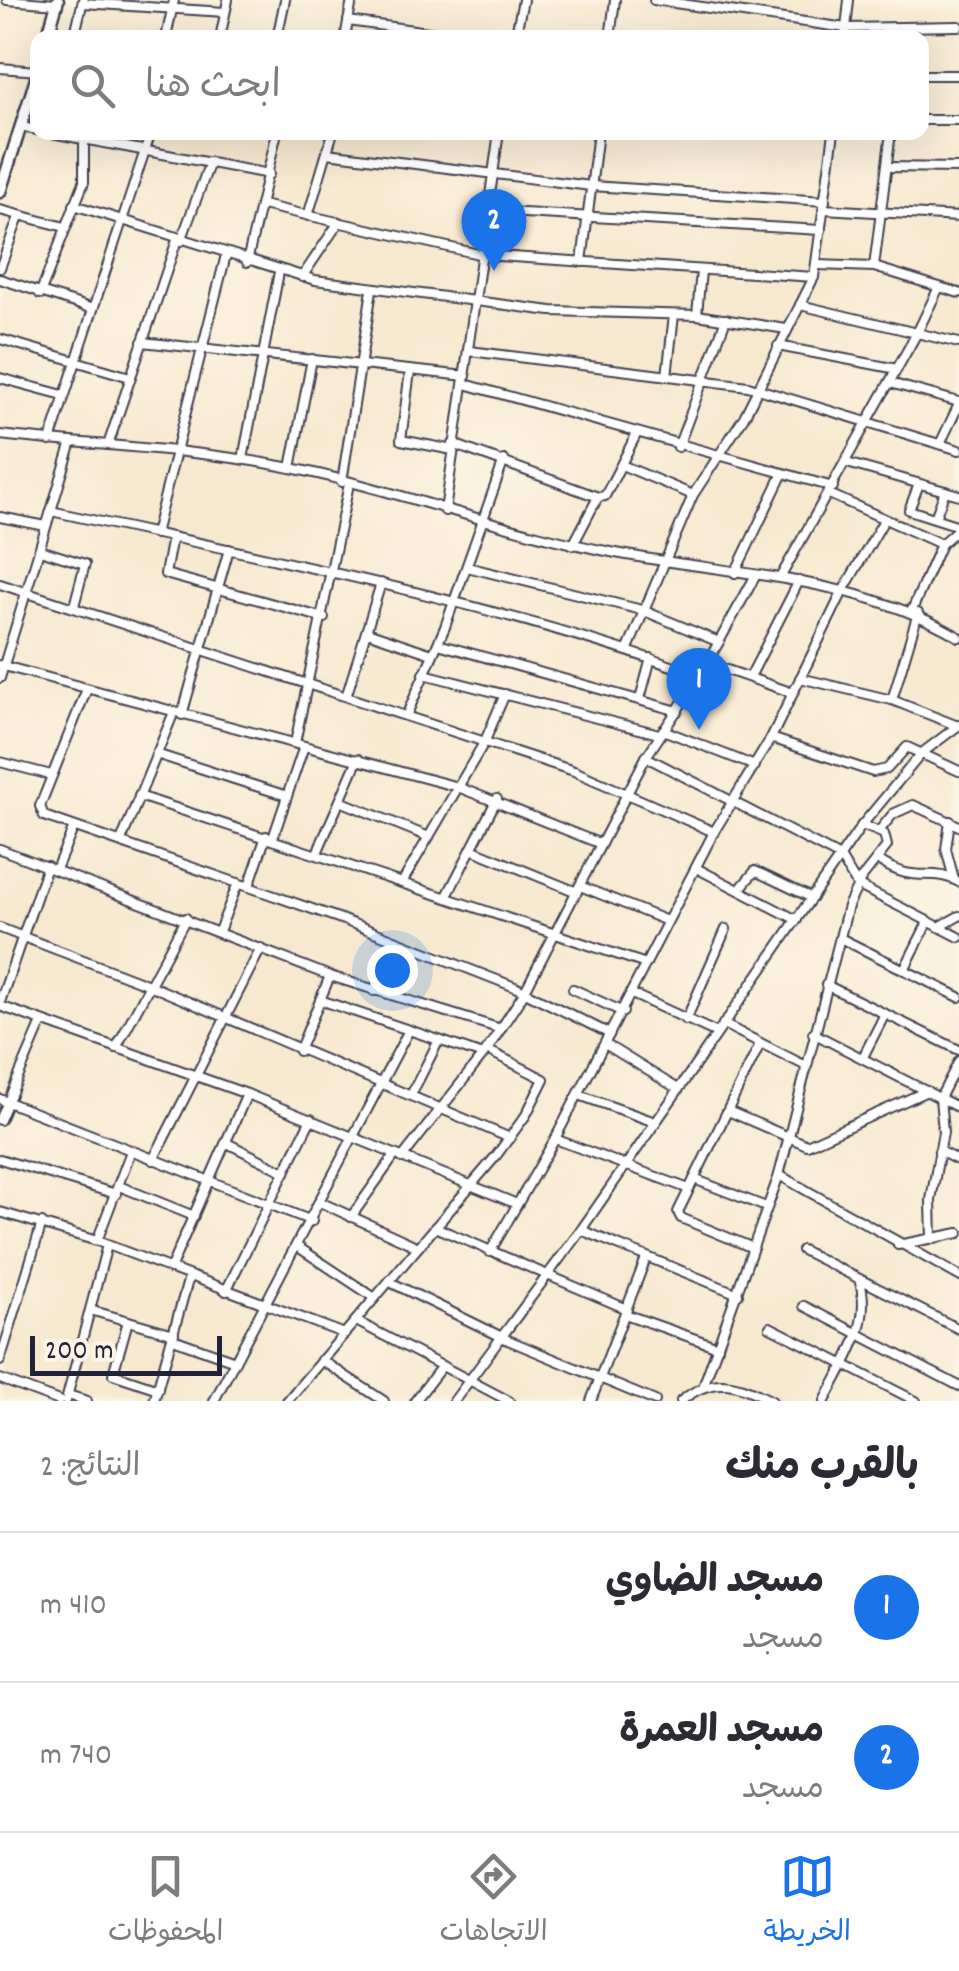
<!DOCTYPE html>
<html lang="ar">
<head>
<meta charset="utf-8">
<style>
	:root { --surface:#fff; --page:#f2f2f3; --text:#2b2b33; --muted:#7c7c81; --line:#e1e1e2; --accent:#1a73e8 }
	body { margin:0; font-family:Dekko,"Playpen Sans Arabic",sans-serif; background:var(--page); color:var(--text); direction:rtl }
	.scale { position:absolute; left:30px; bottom:25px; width:192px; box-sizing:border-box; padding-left:10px; border:5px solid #22223b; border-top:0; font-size:28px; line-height:35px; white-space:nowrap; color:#22223b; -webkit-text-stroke:8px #fcf5e5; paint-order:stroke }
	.you { position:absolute; left:392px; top:970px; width:35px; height:35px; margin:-25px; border:8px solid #fff; border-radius:50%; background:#1a73e8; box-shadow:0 0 0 15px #1a73e833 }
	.badge { display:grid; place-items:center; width:65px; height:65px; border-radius:50%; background:var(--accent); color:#fff; font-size:32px; font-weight:700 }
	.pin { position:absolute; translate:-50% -82px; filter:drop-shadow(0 2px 5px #0008) }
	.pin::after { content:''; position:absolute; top:52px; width:35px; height:30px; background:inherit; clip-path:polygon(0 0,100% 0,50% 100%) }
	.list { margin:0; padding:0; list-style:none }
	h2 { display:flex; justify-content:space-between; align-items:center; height:130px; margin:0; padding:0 40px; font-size:42px }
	h2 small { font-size:32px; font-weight:400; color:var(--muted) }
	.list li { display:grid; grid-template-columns:65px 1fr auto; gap:30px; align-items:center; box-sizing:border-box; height:150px; padding:0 40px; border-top:2px solid var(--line) }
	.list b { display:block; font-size:38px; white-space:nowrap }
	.list p { margin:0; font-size:32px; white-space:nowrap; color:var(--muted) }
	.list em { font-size:32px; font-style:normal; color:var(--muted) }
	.icon { flex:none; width:55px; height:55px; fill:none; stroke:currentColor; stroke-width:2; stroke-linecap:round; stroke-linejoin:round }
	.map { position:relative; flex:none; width:959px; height:1401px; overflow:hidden; direction:ltr }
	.search { position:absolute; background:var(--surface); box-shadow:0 10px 40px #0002; left:30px; right:30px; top:30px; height:110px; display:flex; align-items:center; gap:25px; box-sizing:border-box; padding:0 35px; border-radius:20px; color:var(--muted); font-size:38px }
	.sheet { height:430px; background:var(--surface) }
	nav { display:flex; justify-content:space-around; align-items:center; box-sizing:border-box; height:140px; border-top:2px solid var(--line); background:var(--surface); font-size:28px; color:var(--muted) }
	nav a { display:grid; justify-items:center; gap:5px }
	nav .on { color:var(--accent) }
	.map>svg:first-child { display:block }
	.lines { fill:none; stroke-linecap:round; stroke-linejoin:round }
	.minor-casing { stroke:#424051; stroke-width:12 }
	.major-casing { stroke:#424051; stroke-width:15 }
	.minor { stroke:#fff; stroke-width:8 }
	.major { stroke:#fff; stroke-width:10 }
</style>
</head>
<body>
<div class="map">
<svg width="959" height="1401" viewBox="0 0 959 1401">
	<rect width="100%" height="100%" fill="#fcf5e5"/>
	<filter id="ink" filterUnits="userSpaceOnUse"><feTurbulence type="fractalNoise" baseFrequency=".01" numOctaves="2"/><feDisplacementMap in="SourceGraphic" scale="20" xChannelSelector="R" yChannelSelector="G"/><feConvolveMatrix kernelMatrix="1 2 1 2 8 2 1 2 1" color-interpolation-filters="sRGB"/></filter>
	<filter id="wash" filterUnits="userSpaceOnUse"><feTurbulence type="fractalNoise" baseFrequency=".0048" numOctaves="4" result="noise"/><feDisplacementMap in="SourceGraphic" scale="40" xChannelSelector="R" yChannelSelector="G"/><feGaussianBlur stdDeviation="2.25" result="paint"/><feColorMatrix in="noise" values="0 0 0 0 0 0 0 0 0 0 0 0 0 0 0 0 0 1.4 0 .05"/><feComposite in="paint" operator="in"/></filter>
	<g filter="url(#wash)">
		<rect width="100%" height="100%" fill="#f7e9d0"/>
	</g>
	<g filter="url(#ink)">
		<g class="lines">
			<g class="minor-casing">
				<g id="minor">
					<path d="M 7,0 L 57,4"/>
					<path d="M 654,0 L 846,28 L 959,26"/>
					<path d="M 83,3 L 225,12"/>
					<path d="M 348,21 L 472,38"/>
					<path d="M 74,38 L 83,0"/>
					<path d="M 166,38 L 174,0"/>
					<path d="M 220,38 L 228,0"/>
					<path d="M 277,38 L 285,0"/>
					<path d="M 345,38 L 352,0"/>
					<path d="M 515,38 L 523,0"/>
					<path d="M 610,38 L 615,0"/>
					<path d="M 845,38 L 849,0"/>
					<path d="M 0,68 L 38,71"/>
					<path d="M 922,75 L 959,75"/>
					<path d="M 922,120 L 959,120"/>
					<path d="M 21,127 L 38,130"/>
					<path d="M 46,132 L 269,174"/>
					<path d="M 327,153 L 591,186 L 825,201"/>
					<path d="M 887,167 L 959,168"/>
					<path d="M 74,205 L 315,280 L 551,311 L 697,315 L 786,329"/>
					<path d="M 262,205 L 483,255 L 814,277"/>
					<path d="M 824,209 L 959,217"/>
					<path d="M 0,210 L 65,227"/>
					<path d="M 488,211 L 821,230"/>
					<path d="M 308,216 L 333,132"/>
					<path d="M 181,241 L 210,162"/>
					<path d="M 247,262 L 277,132"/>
					<path d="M 582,262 L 598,132"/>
					<path d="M 817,265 L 874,267 L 959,293"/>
					<path d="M 874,267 L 891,132"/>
					<path d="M 0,268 L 19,217"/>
					<path d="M 302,277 L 339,222"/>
					<path d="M 0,279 L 93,309"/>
					<path d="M 40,294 L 84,182 L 84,141"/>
					<path d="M 800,305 L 917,333 L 939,287"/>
					<path d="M 697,315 L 701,271"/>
					<path d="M 0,339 L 130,377"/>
					<path d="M 142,342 L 466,376"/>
					<path d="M 778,346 L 897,369"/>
					<path d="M 470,351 L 748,386 L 959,450"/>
					<path d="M 410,371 L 401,440 L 453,450"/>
					<path d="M 667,376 L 674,315"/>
					<path d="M 0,378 L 63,395"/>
					<path d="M 890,383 L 959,402"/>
					<path d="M 465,384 L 833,487"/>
					<path d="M 0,435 C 95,446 192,448 286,467 C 397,489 504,532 616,553 C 732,575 856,576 959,637"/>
					<path d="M 50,441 L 151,132"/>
					<path d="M 453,444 L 598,497"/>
					<path d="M 940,444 L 959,404"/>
					<path d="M 108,445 L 177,240"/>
					<path d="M 678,447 L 726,319"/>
					<path d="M 243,459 L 279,272"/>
					<path d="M 847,463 L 959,495"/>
					<path d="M 624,466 L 693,495"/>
					<path d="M 291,468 L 312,359"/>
					<path d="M 342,482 L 372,290"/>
					<path d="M 919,484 L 909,510 L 959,526"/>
					<path d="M 829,494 L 941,544"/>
					<path d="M 51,511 C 269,559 489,600 700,676"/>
					<path d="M 445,511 L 499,132"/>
					<path d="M 0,517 L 46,526"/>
					<path d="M 935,518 L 945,491"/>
					<path d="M 155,534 L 226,255"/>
					<path d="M 172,537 L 165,574 L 324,618"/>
					<path d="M 573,545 L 598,497 L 605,496 L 636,435"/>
					<path d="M 40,550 L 85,564 L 74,606"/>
					<path d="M 467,567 L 642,610 L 719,642"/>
					<path d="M 735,573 L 783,473"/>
					<path d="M 780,578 L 917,333 L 959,343"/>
					<path d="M 0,584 L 574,771 L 714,832"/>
					<path d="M 912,610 L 941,544 L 959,528"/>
					<path d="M 367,632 L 432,654"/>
					<path d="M 438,644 L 678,711"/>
					<path d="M 628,649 L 693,495 L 744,417 L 814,277 L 834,132"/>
					<path d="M 707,663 L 793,693"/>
					<path d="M 0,665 L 458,787 L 601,844"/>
					<path d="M 424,674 L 659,734"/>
					<path d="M 750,677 L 799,581"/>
					<path d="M 0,678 L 72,442"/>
					<path d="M 800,678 L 892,700 L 958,726"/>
					<path d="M 87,689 L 40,806 L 44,816 L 341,919 L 515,987 L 610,1034"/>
					<path d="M 347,694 L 381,583"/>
					<path d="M 640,699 L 651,658"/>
					<path d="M 892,700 L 918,613"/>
					<path d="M 407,714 L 445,627 L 504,460"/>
					<path d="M 182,715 L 229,549"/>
					<path d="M 663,730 L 755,766"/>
					<path d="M 771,738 L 873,772 L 887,769 L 907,747 L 959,771"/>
					<path d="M 295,743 L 349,484"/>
					<path d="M 156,754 L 287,796"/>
					<path d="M 646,757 L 840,857 L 857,885 L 959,937"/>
					<path d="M 0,762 L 51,775"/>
					<path d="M 139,796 L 646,964"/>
					<path d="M 340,801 L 429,837"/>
					<path d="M 950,821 L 946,849 L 954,879"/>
					<path d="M 879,831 L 893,814 L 913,805 L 959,826"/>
					<path d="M 273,838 L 304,746"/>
					<path d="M 121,841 L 174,712"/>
					<path d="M 0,849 L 330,976 L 501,1029"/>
					<path d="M 471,849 L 577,892"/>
					<path d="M 317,853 L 358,759"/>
					<path d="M 878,860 C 916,886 930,866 959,882"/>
					<path d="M 696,868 L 797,920"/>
					<path d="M 56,869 L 74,827"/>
					<path d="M 403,881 L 485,741 L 505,694"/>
					<path d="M 249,886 L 266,836"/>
					<path d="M 580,886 L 667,921"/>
					<path d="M 739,890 L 755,871 L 812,898"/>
					<path d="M 447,896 L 497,799"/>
					<path d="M 939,927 L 959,916"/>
					<path d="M 0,928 L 149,985 L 510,1138"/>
					<path d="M 219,931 L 238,883"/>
					<path d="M 840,938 L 959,997"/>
					<path d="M 904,970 L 928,922"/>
					<path d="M 826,985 L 959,1050"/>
					<path d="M 573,989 L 623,1012"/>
					<path d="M 374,991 L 394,941"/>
					<path d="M 632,994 L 717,1033"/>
					<path d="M 320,1000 L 483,1055"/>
					<path d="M 0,1002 L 47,866"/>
					<path d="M 0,1006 L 247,1094 L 517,1204"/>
					<path d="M 686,1020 L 726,929"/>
					<path d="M 723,1024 L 804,1065"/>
					<path d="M 813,1033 L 959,1108"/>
					<path d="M 605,1044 L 678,1089"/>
					<path d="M 116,1048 L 186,918"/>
					<path d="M 299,1051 L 330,976"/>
					<path d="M 863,1057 L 885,1014"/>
					<path d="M 412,1093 L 439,1040"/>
					<path d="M 579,1095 L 655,1122"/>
					<path d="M 0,1099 L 312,1221"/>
					<path d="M 728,1111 L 807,1145 L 927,1091"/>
					<path d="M 0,1120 L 42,1022"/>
					<path d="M 555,1139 L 689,1189"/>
					<path d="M 227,1143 L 285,1172"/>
					<path d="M 939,1151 L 959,1161"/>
					<path d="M 402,1158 L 487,1050 L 524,993 L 646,757 L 700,676 L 756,575"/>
					<path d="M 0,1159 L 116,1194"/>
					<path d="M 153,1160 L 261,948"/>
					<path d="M 779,1175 L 959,1276"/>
					<path d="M 694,1179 L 766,1207"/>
					<path d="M 119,1186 L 194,1216"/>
					<path d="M 322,1203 L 418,1247"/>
					<path d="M 0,1212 L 97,1241 L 345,1334"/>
					<path d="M 351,1217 L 395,1155"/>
					<path d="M 435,1227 L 627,1309"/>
					<path d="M 581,1230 L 738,1294"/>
					<path d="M 932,1239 L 931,1200 L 943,1132 L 940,1098 L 959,1061"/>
					<path d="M 97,1241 L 131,1151"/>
					<path d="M 898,1245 L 959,1233"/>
					<path d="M 298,1247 L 375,1298"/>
					<path d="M 753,1248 L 681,1218 L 678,1212 L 760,1044"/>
					<path d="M 802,1250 L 959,1329"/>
					<path d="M 490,1252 L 555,1139 L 714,832 L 771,738 L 843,591 L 884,520"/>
					<path d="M 170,1269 L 247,1094"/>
					<path d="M 390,1282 L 508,1340 L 655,1401"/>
					<path d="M 226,1291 L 311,1119"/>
					<path d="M 804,1306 L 959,1386"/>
					<path d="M 90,1310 L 174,1334"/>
					<path d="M 625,1314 L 718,1347"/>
					<path d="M 128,1321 L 113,1374 L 158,1389"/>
					<path d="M 356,1321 L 509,1401"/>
					<path d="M 770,1327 L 916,1401"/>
					<path d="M 173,1339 L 235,1361"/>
					<path d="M 321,1360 L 384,1401"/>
					<path d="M 0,1361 L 42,1223"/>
					<path d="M 0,1379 L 59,1401"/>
					<path d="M 704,1384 L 779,1175 L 848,906 L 861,879 L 887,846 L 884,834 L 862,825"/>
					<path d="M 68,1395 L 87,1401"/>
					<path d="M 66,1401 L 107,1245"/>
					<path d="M 154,1401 L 189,1277"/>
					<path d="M 214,1401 L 409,1030"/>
					<path d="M 287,1401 L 496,1156 L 526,1115 L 544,1079 L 487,1050"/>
					<path d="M 415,1401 L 442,1366"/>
					<path d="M 454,1401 L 581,1230 L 862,825 L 922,753 L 959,725"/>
					<path d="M 591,1401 L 646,1258"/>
					<path d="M 681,1401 C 714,1374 736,1383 772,1401"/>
					<path d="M 825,1401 C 844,1363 874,1323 859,1279"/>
				</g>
			</g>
			<g class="major-casing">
				<g id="major">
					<path d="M 47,38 L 58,0"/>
					<path d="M 0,192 L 38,72"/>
				</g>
			</g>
			<use href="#minor" class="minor"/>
			<use href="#major" class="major"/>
		</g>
	</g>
</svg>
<div class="scale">200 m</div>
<div class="you"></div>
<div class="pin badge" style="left:699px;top:730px">1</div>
<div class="pin badge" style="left:494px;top:271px">2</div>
<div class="search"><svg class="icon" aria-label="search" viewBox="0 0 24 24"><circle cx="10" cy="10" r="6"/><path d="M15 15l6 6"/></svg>ابحث هنا</div>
</div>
<section class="sheet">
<h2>بالقرب منك<small>النتائج: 2</small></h2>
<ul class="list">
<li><span class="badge">1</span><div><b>مسجد الضاوي</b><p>مسجد</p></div><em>410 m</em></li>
<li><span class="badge">2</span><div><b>مسجد العمرة</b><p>مسجد</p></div><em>740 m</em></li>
</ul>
</section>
<nav>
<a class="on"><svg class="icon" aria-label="map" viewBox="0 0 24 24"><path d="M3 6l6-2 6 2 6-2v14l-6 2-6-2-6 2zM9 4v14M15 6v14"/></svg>الخريطة</a>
<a><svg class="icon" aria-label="directions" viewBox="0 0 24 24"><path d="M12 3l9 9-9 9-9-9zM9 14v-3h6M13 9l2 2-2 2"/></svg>الاتجاهات</a>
<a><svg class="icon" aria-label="saved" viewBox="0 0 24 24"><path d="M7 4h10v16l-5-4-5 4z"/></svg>المحفوظات</a>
</nav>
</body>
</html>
